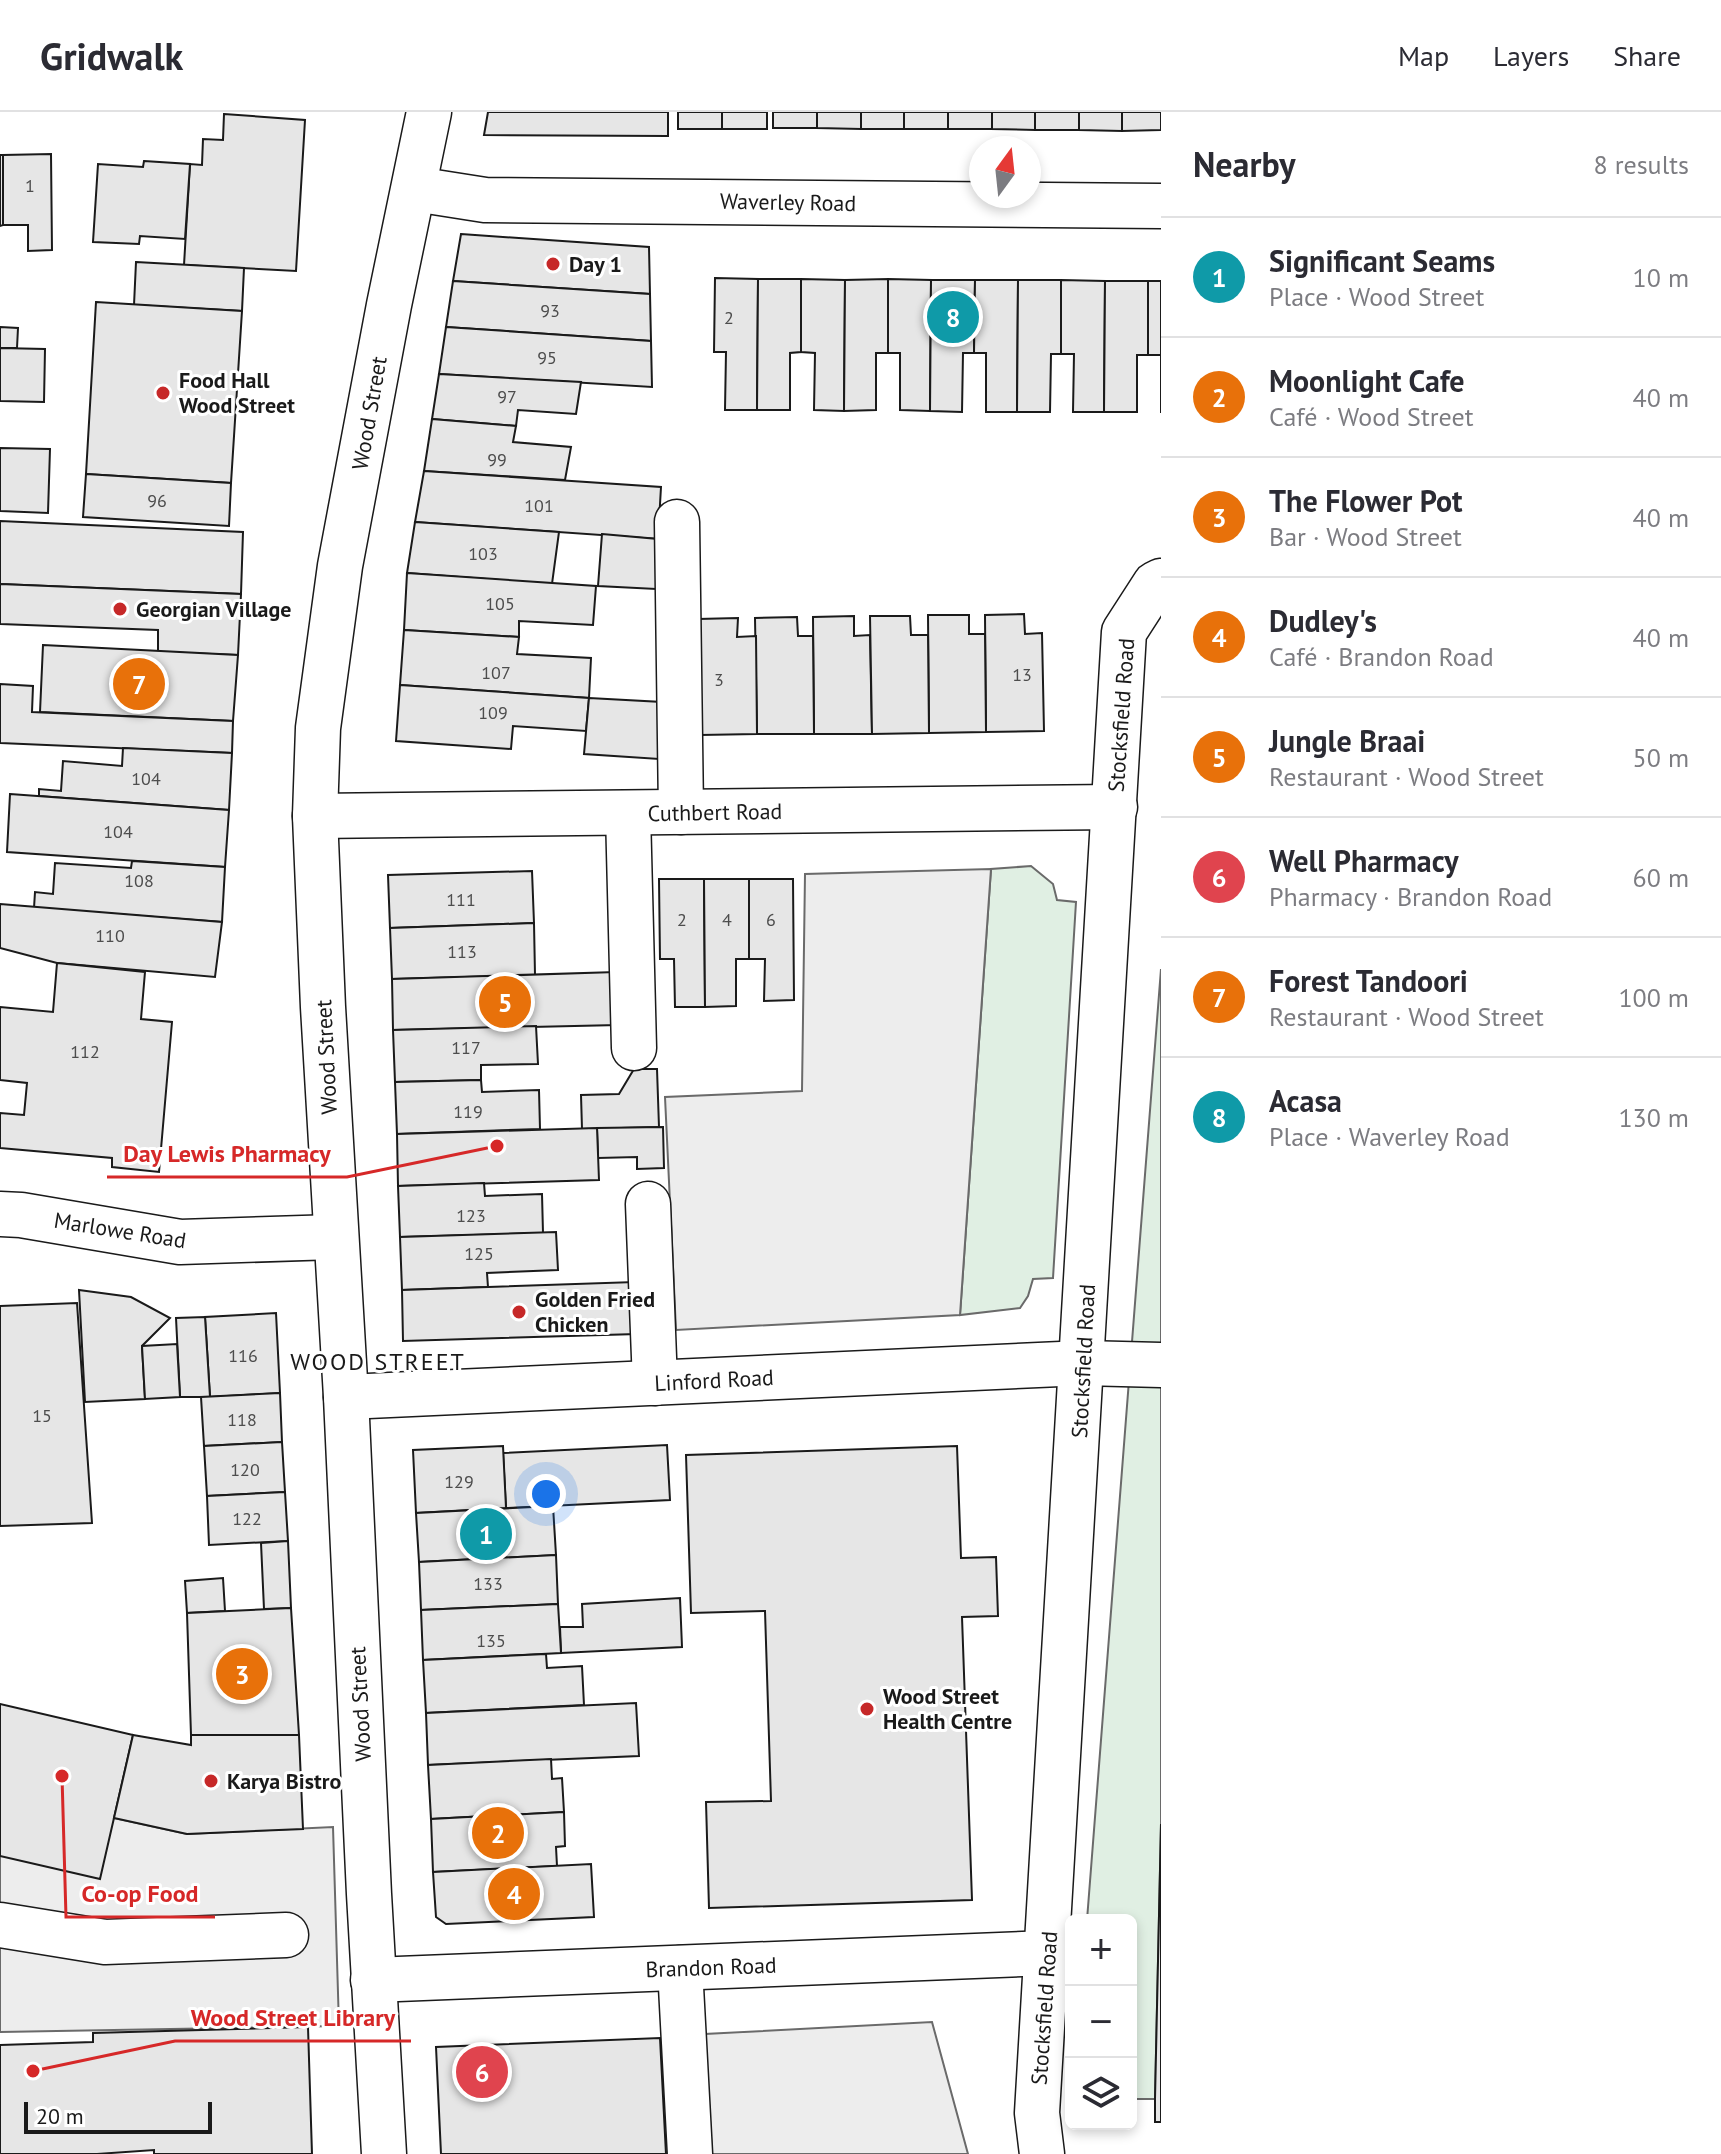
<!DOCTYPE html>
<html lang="en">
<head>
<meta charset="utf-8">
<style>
	:root { --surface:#fff; --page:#f7f7f7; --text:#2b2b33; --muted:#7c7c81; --line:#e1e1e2; --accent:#c62828 }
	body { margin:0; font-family:"PT Sans",sans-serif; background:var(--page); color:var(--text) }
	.controls { position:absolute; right:24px; bottom:24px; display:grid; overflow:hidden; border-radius:12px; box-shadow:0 4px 12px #0003 }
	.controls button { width:72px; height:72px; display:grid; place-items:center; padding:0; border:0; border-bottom:2px solid var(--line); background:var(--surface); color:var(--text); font:40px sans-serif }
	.compass { position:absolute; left:969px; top:24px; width:72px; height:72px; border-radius:50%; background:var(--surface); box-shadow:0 4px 12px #0003; rotate:15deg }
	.scale { position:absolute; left:24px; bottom:20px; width:188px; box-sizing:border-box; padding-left:8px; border:4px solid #1a1a1a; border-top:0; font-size:22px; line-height:28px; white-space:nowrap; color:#1a1a1a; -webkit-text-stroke:6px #fff; paint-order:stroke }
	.you { position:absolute; left:546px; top:1382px; width:28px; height:28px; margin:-20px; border:6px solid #fff; border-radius:50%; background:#1a73e8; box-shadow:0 0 0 12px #1a73e833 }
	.badge { display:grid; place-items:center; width:52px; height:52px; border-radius:50%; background:var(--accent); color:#fff; font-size:26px; font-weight:700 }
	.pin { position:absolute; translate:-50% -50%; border:4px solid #fff; box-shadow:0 2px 8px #0006 }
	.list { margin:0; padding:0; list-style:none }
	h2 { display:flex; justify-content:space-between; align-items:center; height:104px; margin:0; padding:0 32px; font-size:34px }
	h2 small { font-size:26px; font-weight:400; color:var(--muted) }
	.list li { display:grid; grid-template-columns:52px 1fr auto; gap:24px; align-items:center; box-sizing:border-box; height:120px; padding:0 32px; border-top:2px solid var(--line) }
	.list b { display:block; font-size:30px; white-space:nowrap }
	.list p { margin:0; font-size:26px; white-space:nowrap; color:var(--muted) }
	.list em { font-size:26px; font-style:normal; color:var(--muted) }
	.icon { flex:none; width:44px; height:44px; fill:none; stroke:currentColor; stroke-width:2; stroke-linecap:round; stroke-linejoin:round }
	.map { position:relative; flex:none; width:1161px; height:2042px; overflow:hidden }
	header { display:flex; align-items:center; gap:48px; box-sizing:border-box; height:112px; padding:0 40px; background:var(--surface); border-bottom:2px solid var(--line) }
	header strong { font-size:38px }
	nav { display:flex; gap:44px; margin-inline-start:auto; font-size:28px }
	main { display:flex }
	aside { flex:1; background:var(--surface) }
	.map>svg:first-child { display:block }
	.green { fill:#e0efe3; stroke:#6a6a6a; stroke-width:2 }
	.parking { fill:#ededed; stroke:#6a6a6a; stroke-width:2 }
	.building { fill:#e6e6e6; stroke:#1a1a1a; stroke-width:2 }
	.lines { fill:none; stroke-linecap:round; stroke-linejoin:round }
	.minor-casing { stroke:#1a1a1a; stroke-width:47 }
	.major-casing { stroke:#1a1a1a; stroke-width:47 }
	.minor { stroke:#fff; stroke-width:44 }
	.major { stroke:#fff; stroke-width:44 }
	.poi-dot { fill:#c62828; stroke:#fff; stroke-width:3 }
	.labels { text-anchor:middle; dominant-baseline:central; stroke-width:6; stroke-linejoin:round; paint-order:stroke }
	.number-label { font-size:18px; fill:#4d4d4d }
	.street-label { font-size:22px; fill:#1a1a1a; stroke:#fff }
	.poi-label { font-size:22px; font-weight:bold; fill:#1a1a1a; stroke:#fff; text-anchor:start }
	.neighbourhood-label { font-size:24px; letter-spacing:2px; fill:#1a1a1a; stroke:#fff }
	.leader { fill:none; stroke:#d62828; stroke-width:3 }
	.callout-dot { fill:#d62828; stroke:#fff; stroke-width:3 }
	.callout-label { font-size:24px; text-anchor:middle; font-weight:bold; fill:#d62828; stroke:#fff; stroke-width:6; stroke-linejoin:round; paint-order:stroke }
</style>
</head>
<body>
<header>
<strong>Gridwalk</strong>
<nav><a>Map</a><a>Layers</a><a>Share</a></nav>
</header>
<main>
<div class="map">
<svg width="1161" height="2042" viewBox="0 0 1161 2042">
	<rect width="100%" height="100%" fill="#fff"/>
	<g class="green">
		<path d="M 1031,754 L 1053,772 L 1057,788 L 1076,790 L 1053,1166 L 1033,1167 L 1028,1184 L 1020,1196 L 960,1203 L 991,757 Z"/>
		<path d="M 1161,857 L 1161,1712 L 1155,1987 L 1131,1987 L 1131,1808 L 1087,1808 Z"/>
	</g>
	<g class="parking">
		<path d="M 991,757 L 960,1203 L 676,1218 L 665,985 L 802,979 L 805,762 Z"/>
		<path d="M 114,1706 L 187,1722 L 333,1715 L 339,1914 L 0,1920 L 0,1744 Z"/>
		<path d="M 932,1910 L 968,2042 L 712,2042 L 705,1922 Z"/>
	</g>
	<g class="building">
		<path d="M 488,0 L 668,0 L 668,24 L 484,23 Z"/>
		<rect x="678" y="0" width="44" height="17"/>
		<rect x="722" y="0" width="45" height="17"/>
		<rect x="773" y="0" width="44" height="16"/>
		<path d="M 817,0 L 861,0 L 861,17 L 817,16 Z"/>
		<rect x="861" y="0" width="43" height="17"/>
		<rect x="904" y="0" width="44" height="17"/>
		<rect x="948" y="0" width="44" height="17"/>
		<path d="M 992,0 L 1035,0 L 1035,18 L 992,17 Z"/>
		<rect x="1035" y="0" width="44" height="18"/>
		<path d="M 1079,0 L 1122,0 L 1122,19 L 1079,18 Z"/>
		<path d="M 1122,0 L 1161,0 L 1161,18 L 1122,19 Z"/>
		<path d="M 224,2 L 305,8 L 296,159 L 184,153 L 190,52 L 202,53 L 203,27 L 223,28 Z"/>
		<path d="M 51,42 L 52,138 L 28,139 L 28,113 L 3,113 L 3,43 Z"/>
		<path d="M 0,43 L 3,43 L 3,113 L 0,114 Z"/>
		<path d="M 144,49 L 190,52 L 185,127 L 140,124 L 139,132 L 93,130 L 98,52 L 143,55 Z"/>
		<path d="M 461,122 L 649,135 L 650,182 L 453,169 Z"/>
		<path d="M 136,150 L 244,156 L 242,199 L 134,193 Z"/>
		<path d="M 715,166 L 758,167 L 757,298 L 725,298 L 726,240 L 714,240 Z"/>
		<path d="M 758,167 L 801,167 L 801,240 L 790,241 L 790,298 L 757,298 Z"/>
		<path d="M 801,167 L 845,168 L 844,299 L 814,298 L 815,241 L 801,240 Z"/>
		<path d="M 888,167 L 888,241 L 876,241 L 876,298 L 844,299 L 845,168 Z"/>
		<path d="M 888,167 L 931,168 L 930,299 L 900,298 L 900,241 L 888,241 Z"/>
		<path d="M 931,168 L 975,168 L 974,241 L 963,241 L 962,300 L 930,299 Z"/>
		<path d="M 975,168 L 1018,168 L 1017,300 L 986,300 L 986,241 L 974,241 Z"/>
		<path d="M 1018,168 L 1061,168 L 1061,242 L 1051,242 L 1050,300 L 1017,300 Z"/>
		<path d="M 1061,168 L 1105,169 L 1104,300 L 1073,300 L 1074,242 L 1061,242 Z"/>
		<path d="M 453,169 L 650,182 L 651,229 L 446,215 Z"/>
		<path d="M 1105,169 L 1148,169 L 1148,243 L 1137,243 L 1137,300 L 1104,300 Z"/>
		<path d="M 1148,169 L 1161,169 L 1161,301 L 1161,243 L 1148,243 Z"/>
		<path d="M 96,190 L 242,199 L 231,371 L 86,362 Z"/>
		<path d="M 0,215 L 18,216 L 17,236 L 0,236 Z"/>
		<path d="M 446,215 L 651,229 L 652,275 L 439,262 Z"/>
		<path d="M 0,236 L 45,237 L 44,290 L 0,289 Z"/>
		<path d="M 439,262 L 581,270 L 576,302 L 518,298 L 516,314 L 432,307 Z"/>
		<path d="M 432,307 L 516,314 L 513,330 L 571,335 L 565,368 L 424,359 Z"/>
		<path d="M 0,336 L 50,337 L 48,401 L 0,399 Z"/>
		<path d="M 424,359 L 661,375 L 658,427 L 415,410 Z"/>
		<path d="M 86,362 L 231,371 L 229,414 L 83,405 Z"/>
		<path d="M 0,409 L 243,420 L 241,482 L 0,472 Z"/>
		<path d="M 415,410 L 559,420 L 552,472 L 407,461 Z"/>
		<path d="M 602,422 L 658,427 L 656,477 L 598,474 Z"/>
		<path d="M 407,461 L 596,474 L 593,513 L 519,509 L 519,525 L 404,518 Z"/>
		<path d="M 0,472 L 241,482 L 238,543 L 158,540 L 158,518 L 0,512 Z"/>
		<path d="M 1024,502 L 1025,522 L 1042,521 L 1044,619 L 986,620 L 985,503 Z"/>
		<path d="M 928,503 L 969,503 L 969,522 L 985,522 L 986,620 L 929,621 Z"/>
		<path d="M 854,504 L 854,524 L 870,523 L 872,622 L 814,622 L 813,505 Z"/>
		<path d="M 870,504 L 910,504 L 911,523 L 928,523 L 929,621 L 872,622 Z"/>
		<path d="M 797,505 L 798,524 L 813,524 L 814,622 L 757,622 L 755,506 Z"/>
		<path d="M 738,506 L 737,525 L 756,524 L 757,622 L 700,623 L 698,507 Z"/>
		<path d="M 404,518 L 519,525 L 517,542 L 591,546 L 589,586 L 400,573 Z"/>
		<path d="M 43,533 L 238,543 L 233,609 L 40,600 Z"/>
		<path d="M 0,572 L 33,574 L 32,600 L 233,609 L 232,641 L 0,631 Z"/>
		<path d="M 400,573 L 589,586 L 586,619 L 513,614 L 511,637 L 396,629 Z"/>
		<path d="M 589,586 L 662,590 L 659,647 L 584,642 Z"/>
		<path d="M 123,636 L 232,641 L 229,698 L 39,684 L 39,677 L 61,679 L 63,649 L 122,654 Z"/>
		<path d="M 10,682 L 229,698 L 225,755 L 7,740 Z"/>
		<path d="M 132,749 L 225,755 L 222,810 L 34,796 L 35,780 L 53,782 L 55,751 L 131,756 Z"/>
		<path d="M 532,759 L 534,811 L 390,816 L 388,763 Z"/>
		<path d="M 659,767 L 704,767 L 705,895 L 675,895 L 674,847 L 660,847 Z"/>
		<path d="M 704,767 L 749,767 L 749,847 L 736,847 L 736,894 L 705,895 Z"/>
		<path d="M 749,767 L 793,767 L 794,888 L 764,889 L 765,847 L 749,847 Z"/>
		<path d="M 0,792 L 222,810 L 215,865 L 57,851 L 0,836 Z"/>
		<path d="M 534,811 L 535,863 L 392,867 L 390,816 Z"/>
		<path d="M 57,851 L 145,860 L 141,907 L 172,910 L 159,1060 L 112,1055 L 112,1046 L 0,1036 L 0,1001 L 24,1003 L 27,971 L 0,968 L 0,895 L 53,900 Z"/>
		<path d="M 616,860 L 618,913 L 393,918 L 392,867 Z"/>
		<path d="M 536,914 L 538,952 L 481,953 L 481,968 L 395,970 L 393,918 Z"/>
		<path d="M 634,957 L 657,957 L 659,1015 L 582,1017 L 581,983 L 619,982 Z"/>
		<path d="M 481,968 L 482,980 L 539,978 L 540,1017 L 397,1022 L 395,970 Z"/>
		<path d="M 663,1015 L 664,1056 L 637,1057 L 637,1045 L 598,1046 L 597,1016 Z"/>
		<path d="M 597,1016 L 599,1068 L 398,1074 L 397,1022 Z"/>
		<path d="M 484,1071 L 485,1084 L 542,1082 L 543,1121 L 400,1125 L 398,1074 Z"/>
		<path d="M 556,1120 L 558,1158 L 487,1161 L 488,1175 L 402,1178 L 400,1125 Z"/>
		<path d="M 635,1170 L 637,1222 L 403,1229 L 402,1178 Z"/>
		<path d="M 79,1178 L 131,1185 L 170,1206 L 142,1234 L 145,1287 L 85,1290 Z"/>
		<path d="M 77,1191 L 92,1411 L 0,1414 L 0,1194 Z"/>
		<path d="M 276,1201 L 280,1281 L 210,1285 L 205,1205 Z"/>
		<path d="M 205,1205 L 210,1285 L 180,1285 L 176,1206 Z"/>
		<path d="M 177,1232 L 180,1285 L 145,1287 L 142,1234 Z"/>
		<path d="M 280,1281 L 282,1330 L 204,1334 L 201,1285 Z"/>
		<path d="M 282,1330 L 285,1380 L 207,1384 L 204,1334 Z"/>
		<path d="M 667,1333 L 670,1388 L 506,1396 L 503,1341 Z"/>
		<path d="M 503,1334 L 506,1396 L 416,1401 L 413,1338 Z"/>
		<path d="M 957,1334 L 961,1446 L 996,1445 L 998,1504 L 962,1505 L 972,1788 L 709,1796 L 706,1690 L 771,1689 L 765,1499 L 691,1501 L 686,1343 Z"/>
		<path d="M 285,1380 L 288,1429 L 209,1433 L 207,1384 Z"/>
		<path d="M 553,1394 L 556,1443 L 419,1450 L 416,1401 Z"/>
		<path d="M 288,1429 L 291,1496 L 264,1497 L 261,1431 Z"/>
		<path d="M 556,1443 L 558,1492 L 421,1498 L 419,1450 Z"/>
		<path d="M 223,1466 L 225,1499 L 187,1501 L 185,1469 Z"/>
		<path d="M 680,1486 L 682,1535 L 561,1541 L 560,1515 L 583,1515 L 582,1492 Z"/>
		<path d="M 558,1492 L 561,1541 L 423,1548 L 421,1498 Z"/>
		<path d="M 291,1496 L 299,1623 L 191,1623 L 187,1501 Z"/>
		<path d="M 546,1542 L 547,1556 L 582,1554 L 584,1593 L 426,1601 L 423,1548 Z"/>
		<path d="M 636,1591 L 639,1644 L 428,1653 L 426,1601 Z"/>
		<path d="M 0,1592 L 133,1623 L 100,1767 L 0,1744 Z"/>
		<path d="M 133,1623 L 191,1633 L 191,1623 L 299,1623 L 303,1717 L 187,1722 L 114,1706 Z"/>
		<path d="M 551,1647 L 552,1667 L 562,1666 L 564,1700 L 431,1707 L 428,1653 Z"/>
		<path d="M 564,1700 L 565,1734 L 556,1735 L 557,1754 L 433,1760 L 431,1707 Z"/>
		<path d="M 1161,1712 L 1161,2010 L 1155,2010 L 1155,1987 Z"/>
		<path d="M 591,1752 L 594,1805 L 446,1812 L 436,1805 L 433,1760 Z"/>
		<path d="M 308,1915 L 312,2042 L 154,2042 L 154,2038 L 97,2042 L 0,2042 L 0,1933 L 93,1930 L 93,1921 Z"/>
		<path d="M 660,1926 L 666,2042 L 441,2042 L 436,1935 Z"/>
	</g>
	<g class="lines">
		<g class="minor-casing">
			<g id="minor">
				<path d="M 415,77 L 485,88 L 1161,94"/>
				<path d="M 677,410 L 681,700"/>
				<path d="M 628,701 L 634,936"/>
				<path d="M 315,704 L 1115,695"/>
				<path d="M 648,1092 L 655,1271"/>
				<path d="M 0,1102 L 21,1103 L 180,1130 L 335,1125"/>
				<path d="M 346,1285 L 1083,1251 L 1161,1253"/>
				<path d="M 0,1813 L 105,1830 L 286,1823"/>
				<path d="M 680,1856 L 690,2042"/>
				<path d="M 373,1868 L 1048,1841"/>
				<path d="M 1042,2042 L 1037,2001 L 1124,520 L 1155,472 L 1161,469"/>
			</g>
		</g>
		<g class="major-casing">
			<path id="major" d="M 384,2042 L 369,1782 L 346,1285 L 323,895 L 315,704 L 318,616 L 340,454 L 389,193 L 429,0"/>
		</g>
		<use href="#minor" class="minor"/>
		<use href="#major" class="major"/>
	</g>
	<g class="poi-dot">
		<circle cx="553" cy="152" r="8"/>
		<circle cx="163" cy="281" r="8"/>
		<circle cx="120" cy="497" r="8"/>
		<circle cx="519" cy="1200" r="8"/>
		<circle cx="867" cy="1597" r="8"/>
		<circle cx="211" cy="1669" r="8"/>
	</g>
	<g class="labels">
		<g class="number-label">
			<text x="30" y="73">1</text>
			<text x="550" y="198">93</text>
			<text x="729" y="205">2</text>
			<text x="547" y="245">95</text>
			<text x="507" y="284">97</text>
			<text x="497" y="347">99</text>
			<text x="157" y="388">96</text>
			<text x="539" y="393">101</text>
			<text x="483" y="441">103</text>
			<text x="500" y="491">105</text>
			<text x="496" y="560">107</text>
			<text x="1022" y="562">13</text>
			<text x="719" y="567">3</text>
			<text x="493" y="600">109</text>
			<text x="146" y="666">104</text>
			<text x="118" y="719">104</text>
			<text x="139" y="768">108</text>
			<text x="461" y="787">111</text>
			<text x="682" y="807">2</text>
			<text x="727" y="807">4</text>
			<text x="771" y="807">6</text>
			<text x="110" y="823">110</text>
			<text x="462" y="839">113</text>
			<text x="466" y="935">117</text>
			<text x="85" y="939">112</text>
			<text x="468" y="999">119</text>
			<text x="471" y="1103">123</text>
			<text x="479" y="1141">125</text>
			<text x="243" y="1243">116</text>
			<text x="42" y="1303">15</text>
			<text x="242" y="1307">118</text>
			<text x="245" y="1357">120</text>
			<text x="459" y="1369">129</text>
			<text x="247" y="1406">122</text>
			<text x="488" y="1471">133</text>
			<text x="491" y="1528">135</text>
		</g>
		<g class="street-label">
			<text transform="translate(788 90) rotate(1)">Waverley Road</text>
			<text transform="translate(369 301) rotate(-80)">Wood Street</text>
			<text transform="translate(1121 603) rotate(-86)">Stocksfield Road</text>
			<text transform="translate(715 700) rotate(-1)">Cuthbert Road</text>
			<text transform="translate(326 945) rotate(-93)">Wood Street</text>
			<text transform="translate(120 1118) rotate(9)">Marlowe Road</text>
			<text transform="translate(1083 1249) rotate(-87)">Stocksfield Road</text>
			<text transform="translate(714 1268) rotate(-3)">Linford Road</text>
			<text transform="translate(360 1592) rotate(-93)">Wood Street</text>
			<text transform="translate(711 1855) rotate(-2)">Brandon Road</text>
			<text transform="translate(1044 1896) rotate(-86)">Stocksfield Road</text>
		</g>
		<g class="poi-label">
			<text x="569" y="152">Day 1</text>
			<text x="179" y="268">Food Hall<tspan x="179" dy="25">Wood Street</tspan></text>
			<text x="136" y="497">Georgian Village</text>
			<text x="535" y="1187">Golden Fried<tspan x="535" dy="25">Chicken</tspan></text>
			<text x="883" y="1584">Wood Street<tspan x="883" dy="25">Health Centre</tspan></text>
			<text x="227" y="1669">Karya Bistro</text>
		</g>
		<g class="neighbourhood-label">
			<text x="378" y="1249">WOOD STREET</text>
		</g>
	</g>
	<path class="leader" d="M497 1034L347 1065H107M62 1664L66 1805H215M33 1959L175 1929H411"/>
	<g class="callout-dot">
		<circle cx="497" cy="1034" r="8"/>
		<circle cx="62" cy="1664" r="8"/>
		<circle cx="33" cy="1959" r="8"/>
	</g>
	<g class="callout-label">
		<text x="227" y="1050">Day Lewis Pharmacy</text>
		<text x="140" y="1790">Co-op Food</text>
		<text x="293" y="1914">Wood Street Library</text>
	</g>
</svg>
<div class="controls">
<button>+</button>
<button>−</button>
<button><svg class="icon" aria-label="layers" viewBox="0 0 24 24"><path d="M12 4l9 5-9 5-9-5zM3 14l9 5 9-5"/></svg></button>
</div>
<svg class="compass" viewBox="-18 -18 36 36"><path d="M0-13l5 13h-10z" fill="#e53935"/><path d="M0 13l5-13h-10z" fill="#7c7c81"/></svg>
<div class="scale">20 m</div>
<div class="you"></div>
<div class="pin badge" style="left:486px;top:1422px;background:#0f9aa8">1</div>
<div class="pin badge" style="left:498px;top:1721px;background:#e8710a">2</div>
<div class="pin badge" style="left:242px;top:1562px;background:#e8710a">3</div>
<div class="pin badge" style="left:514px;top:1782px;background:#e8710a">4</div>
<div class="pin badge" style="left:505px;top:890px;background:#e8710a">5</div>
<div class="pin badge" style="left:482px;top:1960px;background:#e0444e">6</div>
<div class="pin badge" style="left:139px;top:572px;background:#e8710a">7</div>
<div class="pin badge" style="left:953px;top:205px;background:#0f9aa8">8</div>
</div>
<aside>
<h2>Nearby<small>8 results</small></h2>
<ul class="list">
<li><span class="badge" style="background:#0f9aa8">1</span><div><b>Significant Seams</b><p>Place · Wood Street</p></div><em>10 m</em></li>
<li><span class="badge" style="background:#e8710a">2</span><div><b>Moonlight Cafe</b><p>Café · Wood Street</p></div><em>40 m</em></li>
<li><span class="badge" style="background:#e8710a">3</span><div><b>The Flower Pot</b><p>Bar · Wood Street</p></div><em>40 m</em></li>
<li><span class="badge" style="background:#e8710a">4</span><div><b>Dudley's</b><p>Café · Brandon Road</p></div><em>40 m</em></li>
<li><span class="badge" style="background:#e8710a">5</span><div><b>Jungle Braai</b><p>Restaurant · Wood Street</p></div><em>50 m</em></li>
<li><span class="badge" style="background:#e0444e">6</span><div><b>Well Pharmacy</b><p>Pharmacy · Brandon Road</p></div><em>60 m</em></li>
<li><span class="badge" style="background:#e8710a">7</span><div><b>Forest Tandoori</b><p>Restaurant · Wood Street</p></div><em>100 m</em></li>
<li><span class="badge" style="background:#0f9aa8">8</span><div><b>Acasa</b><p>Place · Waverley Road</p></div><em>130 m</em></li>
</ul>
</aside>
</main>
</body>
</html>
